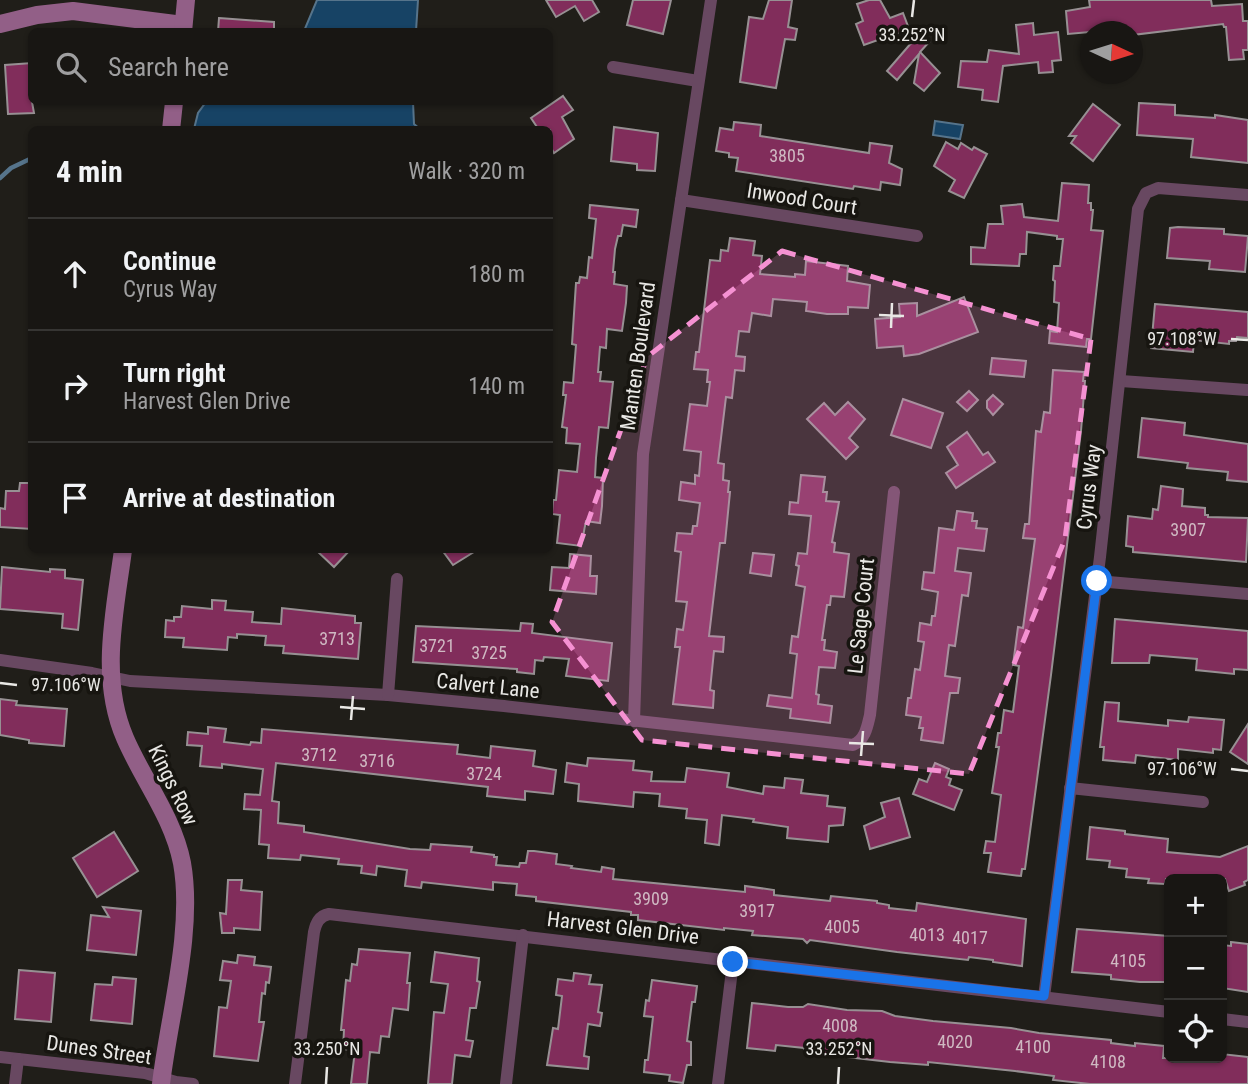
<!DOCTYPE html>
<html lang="en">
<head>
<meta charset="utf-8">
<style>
	:root { --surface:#181613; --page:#252321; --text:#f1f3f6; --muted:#9f9fa0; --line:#363533 }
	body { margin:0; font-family:"Roboto Condensed",sans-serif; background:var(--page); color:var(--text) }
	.controls { position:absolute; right:21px; bottom:21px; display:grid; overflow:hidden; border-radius:10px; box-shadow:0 2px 5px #0004 }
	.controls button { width:63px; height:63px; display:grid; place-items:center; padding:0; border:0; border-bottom:2px solid var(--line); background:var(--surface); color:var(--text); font:35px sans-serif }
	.compass { position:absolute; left:1080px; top:21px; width:63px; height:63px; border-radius:50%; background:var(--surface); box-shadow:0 2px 5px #0004; rotate:94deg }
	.stop { position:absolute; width:21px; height:21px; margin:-16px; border:5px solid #1a73e8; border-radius:50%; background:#fff }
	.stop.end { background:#1a73e8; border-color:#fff; box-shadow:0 2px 7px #0008 }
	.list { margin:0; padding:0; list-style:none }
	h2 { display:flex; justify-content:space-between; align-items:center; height:91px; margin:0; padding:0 28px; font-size:30px }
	h2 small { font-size:23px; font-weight:400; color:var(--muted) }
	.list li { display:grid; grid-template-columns:46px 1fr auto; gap:21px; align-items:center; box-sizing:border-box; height:112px; padding:0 28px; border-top:2px solid var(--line) }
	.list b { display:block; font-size:26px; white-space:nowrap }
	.list p { margin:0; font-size:23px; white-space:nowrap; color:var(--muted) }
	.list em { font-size:23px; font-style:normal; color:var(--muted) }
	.icon { flex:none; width:38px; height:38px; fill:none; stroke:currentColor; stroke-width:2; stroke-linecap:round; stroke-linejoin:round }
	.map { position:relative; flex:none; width:1248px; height:1084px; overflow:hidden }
	.search { position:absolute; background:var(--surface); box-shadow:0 2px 5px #0004; left:28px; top:28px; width:525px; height:77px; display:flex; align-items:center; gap:18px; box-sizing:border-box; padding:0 24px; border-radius:10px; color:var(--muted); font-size:26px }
	.panel { position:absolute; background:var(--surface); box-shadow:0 2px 5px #0004; left:28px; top:126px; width:525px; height:427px; border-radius:10px }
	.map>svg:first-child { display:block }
	.water { fill:#174365; stroke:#56748b; stroke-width:2 }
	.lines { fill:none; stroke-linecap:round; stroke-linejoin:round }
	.stream { stroke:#56748b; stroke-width:4.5 }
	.building { fill:#812d5b; stroke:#979093; stroke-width:2 }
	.street { stroke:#684861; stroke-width:12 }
	.secondary { stroke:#925f87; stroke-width:18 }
	.route { stroke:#1a73e8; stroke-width:9 }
	.marked { fill:#f591d2; fill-opacity:0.2; stroke:#f591d2; stroke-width:5; stroke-dasharray:14 9; stroke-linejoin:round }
	.ticks { fill:none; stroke:#e9e8e5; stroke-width:2.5 }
	.labels { text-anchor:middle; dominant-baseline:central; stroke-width:7; stroke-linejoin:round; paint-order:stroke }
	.number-label { font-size:18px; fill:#cfb9c2 }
	.street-label { font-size:21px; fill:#e9e8e5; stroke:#171510 }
	.ticks-label { font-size:18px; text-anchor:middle; fill:#e9e8e5; stroke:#171510; stroke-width:7; stroke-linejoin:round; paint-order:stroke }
</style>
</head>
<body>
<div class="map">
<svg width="1248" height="1084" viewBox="0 0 1248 1084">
	<rect width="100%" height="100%" fill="#201e19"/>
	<g class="water">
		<path d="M 317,0 L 418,0 L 416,31 L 304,31 Z"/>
		<path d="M 206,102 L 413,102 L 414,124 L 420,129 L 194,129 L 198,113 Z"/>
		<path d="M 935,121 L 963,125 L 960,139 L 933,135 Z"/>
	</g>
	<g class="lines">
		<path class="stream" d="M 0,178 L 11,168 L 32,158"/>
	</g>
	<g class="building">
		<path d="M 546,0 L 592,0 L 599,12 L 584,21 L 575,6 L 556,17 Z"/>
		<path d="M 633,0 L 671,0 L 663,34 L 627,25 Z"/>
		<path d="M 769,0 L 792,0 L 788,27 L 797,29 L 795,40 L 785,39 L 776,88 L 740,82 L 749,17 L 763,19 Z"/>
		<path d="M 869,0 L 880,0 L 890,18 L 903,13 L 909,29 L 864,45 L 856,24 L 863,21 L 857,4 Z"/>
		<path d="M 1089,0 L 1211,0 L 1212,6 L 1242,4 L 1243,21 L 1248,21 L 1248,50 L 1243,50 L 1244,59 L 1229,60 L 1226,27 L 1224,27 L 1223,24 L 1132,35 L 1132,32 L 1090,32 L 1068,34 L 1066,11 L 1090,7 Z"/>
		<path d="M 219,18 L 274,22 L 274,32 L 218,32 Z"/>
		<path d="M 1033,23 L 1034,35 L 1058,32 L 1061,60 L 1052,61 L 1053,72 L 1039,73 L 1038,62 L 1003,66 L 998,102 L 982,100 L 983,90 L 958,87 L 961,61 L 987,62 L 989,50 L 1019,54 L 1016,25 Z"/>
		<path d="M 919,34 L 929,42 L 920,52 L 940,73 L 924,91 L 914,83 L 919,54 L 897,80 L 887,71 Z"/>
		<path d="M 32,63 L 32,102 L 34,113 L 8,114 L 5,65 Z"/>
		<path d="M 563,96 L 573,110 L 562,117 L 574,139 L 554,153 L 550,146 L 550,130 L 539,130 L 531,118 Z"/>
		<path d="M 1139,103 L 1175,105 L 1175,115 L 1215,118 L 1215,115 L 1248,120 L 1248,163 L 1191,157 L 1193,139 L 1137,135 Z"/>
		<path d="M 1093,104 L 1120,125 L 1093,161 L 1071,143 L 1076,136 L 1069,136 Z"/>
		<path d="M 734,122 L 761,125 L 760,136 L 869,153 L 870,143 L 892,146 L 889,163 L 902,169 L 900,185 L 881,182 L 880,190 L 854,186 L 853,189 L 736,171 L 738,158 L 729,157 L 729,153 L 716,151 L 720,128 L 733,130 Z"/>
		<path d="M 614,127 L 658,133 L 655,171 L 637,170 L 637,164 L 611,161 Z"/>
		<path d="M 946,142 L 958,149 L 961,143 L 972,150 L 974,147 L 987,154 L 964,198 L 949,191 L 955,180 L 934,166 Z"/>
		<path d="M 1062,183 L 1089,185 L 1088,203 L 1091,203 L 1091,210 L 1093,210 L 1091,230 L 1103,231 L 1091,339 L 1087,339 L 1086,347 L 1049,343 L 1050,331 L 1057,332 L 1059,303 L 1054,302 L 1055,281 L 1053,280 L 1054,266 L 1060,266 L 1063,239 L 1057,239 L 1057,236 L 1027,232 L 1026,254 L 1020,254 L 1019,266 L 971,264 L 971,247 L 985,248 L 988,224 L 1003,224 L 1001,206 L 1022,204 L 1024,217 L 1058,221 Z"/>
		<path d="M 590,205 L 638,210 L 636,227 L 623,225 L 621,236 L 618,236 L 615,249 L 613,272 L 615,272 L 614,284 L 627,286 L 626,303 L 622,331 L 607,329 L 606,348 L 600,347 L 598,372 L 601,372 L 600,381 L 613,382 L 608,428 L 599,427 L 596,458 L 595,477 L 603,478 L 602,506 L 600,523 L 586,521 L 581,546 L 557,543 L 560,515 L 552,514 L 553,500 L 556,500 L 559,470 L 577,472 L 580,444 L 566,443 L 567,428 L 562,427 L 566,395 L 563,395 L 564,382 L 573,383 L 576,345 L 572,344 L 576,283 L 579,283 L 580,277 L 587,278 L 589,257 L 592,258 L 596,219 L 589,218 Z"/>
		<path d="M 1178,227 L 1224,229 L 1224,234 L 1248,236 L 1245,272 L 1209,269 L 1210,261 L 1167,258 L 1170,228 Z"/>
		<path d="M 730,238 L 755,241 L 753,255 L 762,256 L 760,274 L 795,277 L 795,274 L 805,275 L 806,261 L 823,263 L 848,266 L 847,281 L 870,285 L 868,308 L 848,307 L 848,314 L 827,314 L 806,311 L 807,302 L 773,299 L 771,316 L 752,313 L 749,332 L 739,331 L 736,356 L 745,357 L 744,371 L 735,370 L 732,398 L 726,397 L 718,463 L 724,464 L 723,480 L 729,481 L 728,492 L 730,492 L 725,543 L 720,543 L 709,636 L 724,637 L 723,652 L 714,651 L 710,690 L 714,691 L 713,708 L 673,704 L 680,647 L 675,647 L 677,629 L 683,630 L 687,602 L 676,601 L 681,552 L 675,551 L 677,533 L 692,534 L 693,526 L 697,526 L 700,503 L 679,500 L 681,482 L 695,484 L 695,475 L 699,476 L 701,452 L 684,450 L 690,404 L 707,406 L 710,382 L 707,382 L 708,370 L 694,369 L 696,352 L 699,352 L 710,260 L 720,261 L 721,250 L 728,251 Z"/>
		<path d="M 964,297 L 978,332 L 919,354 L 904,356 L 903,346 L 877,348 L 875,319 L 900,317 L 899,304 L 917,303 L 917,316 Z"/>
		<path d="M 1155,304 L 1248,312 L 1248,338 L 1237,337 L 1236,341 L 1229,341 L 1229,344 L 1194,340 L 1193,352 L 1151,348 Z"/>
		<path d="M 992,358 L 1026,361 L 1024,377 L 990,374 Z"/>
		<path d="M 1053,370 L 1084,372 L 1083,381 L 1085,381 L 1081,431 L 1051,675 L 1025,869 L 1022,869 L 1021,876 L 988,872 L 991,853 L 984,853 L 986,841 L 995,842 L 1001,795 L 992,793 L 999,747 L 996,747 L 998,733 L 1001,733 L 1004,710 L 1013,712 L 1019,666 L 1013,665 L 1018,627 L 1023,628 L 1035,539 L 1023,538 L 1025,524 L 1029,524 L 1036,431 L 1041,432 L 1044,412 L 1050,413 Z"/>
		<path d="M 969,391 L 978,400 L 967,411 L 957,402 Z"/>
		<path d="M 993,395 L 1003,404 L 993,415 L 987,408 L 987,401 Z"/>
		<path d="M 903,399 L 943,413 L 931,448 L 891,435 Z"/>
		<path d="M 848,402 L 865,419 L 849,438 L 858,447 L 846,459 L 807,419 L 824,403 L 835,415 Z"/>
		<path d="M 1142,418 L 1185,423 L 1184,435 L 1248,444 L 1248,482 L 1227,480 L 1228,472 L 1187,468 L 1188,463 L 1138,457 Z"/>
		<path d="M 967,432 L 983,455 L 988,452 L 995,462 L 956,488 L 946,473 L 958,465 L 947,447 Z"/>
		<path d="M 801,475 L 825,477 L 823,492 L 827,492 L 826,501 L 839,502 L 832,542 L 835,543 L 834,552 L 849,554 L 844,597 L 831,596 L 830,605 L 827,605 L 822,640 L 825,640 L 824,650 L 837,652 L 835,668 L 819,667 L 816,694 L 819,695 L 818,704 L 832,706 L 830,723 L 790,718 L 791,709 L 767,706 L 769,695 L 792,698 L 797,654 L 790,653 L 792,636 L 798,637 L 805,587 L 796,585 L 799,566 L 796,565 L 798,553 L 807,554 L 811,516 L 789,514 L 790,502 L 798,503 Z"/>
		<path d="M 20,483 L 32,483 L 32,529 L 0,527 L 0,508 L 5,509 L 6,491 L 19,491 Z"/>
		<path d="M 1161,486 L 1183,489 L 1182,506 L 1205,508 L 1205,515 L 1208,515 L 1208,517 L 1248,518 L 1246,562 L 1133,552 L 1133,547 L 1126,546 L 1128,516 L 1152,519 L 1153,509 L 1158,510 Z"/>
		<path d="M 957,511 L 973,513 L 972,521 L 977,521 L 976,528 L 987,529 L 984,551 L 958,548 L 955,571 L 971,573 L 968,596 L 962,595 L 955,646 L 949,645 L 945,676 L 960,678 L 958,693 L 950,693 L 943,743 L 921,740 L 923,728 L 919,728 L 921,717 L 906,715 L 908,698 L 911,698 L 915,669 L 920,670 L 924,642 L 918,641 L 920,623 L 931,625 L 932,616 L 935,616 L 938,592 L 922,589 L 924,572 L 934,573 L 939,528 L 954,530 Z"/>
		<path d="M 316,550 L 350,550 L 334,567 Z"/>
		<path d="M 442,550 L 477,550 L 453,565 Z"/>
		<path d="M 753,553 L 774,555 L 771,576 L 750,573 Z"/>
		<path d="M 570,554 L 591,556 L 590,576 L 597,576 L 596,594 L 550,590 L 552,567 L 569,568 Z"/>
		<path d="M 2,567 L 50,572 L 50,569 L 65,570 L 65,578 L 83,580 L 78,630 L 62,628 L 63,614 L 0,609 Z"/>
		<path d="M 212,600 L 226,601 L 225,610 L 253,612 L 252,622 L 281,624 L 282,608 L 355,616 L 355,623 L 361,623 L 358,659 L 283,653 L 284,646 L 265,645 L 266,636 L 237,634 L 237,638 L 228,637 L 227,650 L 183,647 L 184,638 L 165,637 L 166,620 L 174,621 L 174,617 L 181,617 L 182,606 L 212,609 Z"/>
		<path d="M 1115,619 L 1248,631 L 1248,670 L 1234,669 L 1234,674 L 1196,670 L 1197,659 L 1150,655 L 1149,663 L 1112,663 Z"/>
		<path d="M 521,623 L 533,624 L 532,633 L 612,643 L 608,681 L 566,676 L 569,659 L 544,657 L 543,661 L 535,660 L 534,674 L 517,672 L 517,669 L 413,662 L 416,626 L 520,631 Z"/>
		<path d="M 0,699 L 17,701 L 16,705 L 67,709 L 64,746 L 29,743 L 29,740 L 0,735 Z"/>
		<path d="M 1105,702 L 1119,703 L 1118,721 L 1168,726 L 1168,720 L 1188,722 L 1189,717 L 1224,720 L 1221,750 L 1213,749 L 1213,753 L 1178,749 L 1178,760 L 1136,755 L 1135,763 L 1103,760 L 1104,747 L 1100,747 Z"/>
		<path d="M 1248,724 L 1248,764 L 1230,752 Z"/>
		<path d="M 208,727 L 226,729 L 224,742 L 250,745 L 251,742 L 261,743 L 262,729 L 458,745 L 457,754 L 490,758 L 491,746 L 508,748 L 535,751 L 533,766 L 556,770 L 553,794 L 525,791 L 525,800 L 487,796 L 488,787 L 276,763 L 272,801 L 279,802 L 278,823 L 304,826 L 304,832 L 410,849 L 430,850 L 431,844 L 472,847 L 471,852 L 494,855 L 494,857 L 497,857 L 496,865 L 519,867 L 520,863 L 526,863 L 528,851 L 534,851 L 557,854 L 556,864 L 572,866 L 571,868 L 601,872 L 602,867 L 614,869 L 613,879 L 745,892 L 745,886 L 774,890 L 774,895 L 830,901 L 831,896 L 877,901 L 877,903 L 889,905 L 889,908 L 916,911 L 917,903 L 1026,919 L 1022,966 L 993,962 L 993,960 L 969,957 L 968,960 L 897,952 L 810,940 L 807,943 L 803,939 L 752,935 L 753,931 L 724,928 L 724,930 L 638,920 L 638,915 L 631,915 L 631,912 L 536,901 L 536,897 L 516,895 L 517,884 L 493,882 L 493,890 L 422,882 L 421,888 L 405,886 L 407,870 L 377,866 L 376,875 L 361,873 L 362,866 L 338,864 L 339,859 L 301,855 L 300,860 L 268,858 L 269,845 L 259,844 L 261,810 L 244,809 L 245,794 L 260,795 L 263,769 L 222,764 L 222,768 L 200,766 L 202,746 L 187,745 L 188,732 L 208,734 Z"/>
		<path d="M 588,758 L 634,761 L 633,770 L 652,772 L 651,781 L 685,782 L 687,768 L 729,773 L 727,787 L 763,794 L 764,786 L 784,788 L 785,778 L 803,780 L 801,793 L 828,796 L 827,806 L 845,808 L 843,825 L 829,826 L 828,842 L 787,838 L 788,827 L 753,822 L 754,819 L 722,815 L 719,845 L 705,843 L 707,820 L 686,818 L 687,809 L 659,806 L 660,794 L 634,792 L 633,807 L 578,801 L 579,784 L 565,782 L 567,763 L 587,766 Z"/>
		<path d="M 935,763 L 949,769 L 946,777 L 951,779 L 949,785 L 962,790 L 954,810 L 913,794 L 919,779 L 927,782 Z"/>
		<path d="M 899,798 L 910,837 L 870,849 L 864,826 L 885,817 L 881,803 Z"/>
		<path d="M 1090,827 L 1125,831 L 1125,834 L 1168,839 L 1167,852 L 1220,857 L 1248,846 L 1248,880 L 1244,882 L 1245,885 L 1229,891 L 1225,879 L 1166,879 L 1165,884 L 1148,883 L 1149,879 L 1126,877 L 1127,869 L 1109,867 L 1110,861 L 1087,859 Z"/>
		<path d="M 114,832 L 138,871 L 97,897 L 73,858 Z"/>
		<path d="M 228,880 L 242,880 L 241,890 L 262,892 L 260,930 L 234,928 L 234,933 L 222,933 L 220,913 L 226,914 Z"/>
		<path d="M 103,907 L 141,911 L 136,955 L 87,950 L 91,915 L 109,917 Z"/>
		<path d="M 1077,929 L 1169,936 L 1169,982 L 1140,982 L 1111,979 L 1111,975 L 1072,972 Z"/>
		<path d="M 1231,942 L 1248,944 L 1248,992 L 1222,988 L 1222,945 L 1231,946 Z"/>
		<path d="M 359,949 L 410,953 L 407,983 L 410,983 L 408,1010 L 393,1008 L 389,1037 L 381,1036 L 379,1053 L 370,1052 L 367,1084 L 351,1084 L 355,1050 L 343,1049 L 344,1030 L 341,1030 L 346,980 L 350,981 L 352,964 L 357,965 Z"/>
		<path d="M 435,952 L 479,958 L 477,981 L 480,982 L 476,1008 L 470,1008 L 466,1040 L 473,1041 L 470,1057 L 455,1055 L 452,1084 L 428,1084 L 434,1012 L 444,1013 L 448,984 L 431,982 Z"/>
		<path d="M 238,955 L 255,957 L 254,965 L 271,967 L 269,983 L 266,982 L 265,994 L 262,993 L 259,1022 L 264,1022 L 258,1061 L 214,1056 L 219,1007 L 227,1008 L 231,981 L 220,980 L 223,961 L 237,963 Z"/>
		<path d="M 19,970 L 55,973 L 51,1022 L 15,1019 Z"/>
		<path d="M 574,973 L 591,975 L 589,984 L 602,985 L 598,1012 L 602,1013 L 600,1026 L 588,1024 L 584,1056 L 589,1057 L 588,1069 L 547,1065 L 553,1028 L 558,1029 L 562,996 L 556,995 L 558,979 L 573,981 Z"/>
		<path d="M 113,977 L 136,979 L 132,1024 L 91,1020 L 95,984 L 112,985 Z"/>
		<path d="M 652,980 L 697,986 L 695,1002 L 692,1002 L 687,1041 L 691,1042 L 691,1065 L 687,1065 L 683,1083 L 669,1081 L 670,1075 L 644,1072 L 645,1060 L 648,1060 L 653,1017 L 644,1016 L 646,1000 L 649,1001 Z"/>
		<path d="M 752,1003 L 788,1007 L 803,1007 L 808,1004 L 847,1010 L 882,1011 L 895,1016 L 933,1021 L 1011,1028 L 1039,1033 L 1111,1040 L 1111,1043 L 1135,1046 L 1135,1043 L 1164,1046 L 1163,1058 L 1222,1058 L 1222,1054 L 1248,1057 L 1248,1084 L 1090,1084 L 1053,1080 L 1054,1076 L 1015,1071 L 928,1062 L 928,1065 L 890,1062 L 804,1052 L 804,1048 L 776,1045 L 775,1051 L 747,1048 Z"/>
	</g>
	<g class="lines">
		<g class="street">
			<path d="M 613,67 L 698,81"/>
			<path d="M 681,200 L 917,236"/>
			<path d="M 1121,381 L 1247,390"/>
			<path d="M 1097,581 L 1248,594"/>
			<path d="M 0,660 L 92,673 L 130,681 L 388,695 L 504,706 L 853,745 C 865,740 867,728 870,715 L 894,492"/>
			<path d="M 388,695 L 397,579"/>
			<path d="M 634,721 L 643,454 L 711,0"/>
			<path d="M 1070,788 L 1203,802"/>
			<path d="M 1044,997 L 1100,557 L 1138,209 L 1146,193 L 1158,188 L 1248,195"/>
			<path d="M 1222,1019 L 1248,1022"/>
			<path d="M 0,1057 L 145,1073 L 176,1082 L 193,1084"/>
			<path d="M 15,1084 L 18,1059"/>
			<path d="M 295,1084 L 314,932 C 316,923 319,916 329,914 L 1169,1012"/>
			<path d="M 506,1084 L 523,935"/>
			<path d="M 718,1084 L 733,962"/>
		</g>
		<g class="secondary">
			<path d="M 0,24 L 37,15 L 73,11 L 183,25"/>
			<path d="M 183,32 L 186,0"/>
			<path d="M 171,130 L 174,102"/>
			<path d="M 123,550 C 115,611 99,678 125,738 C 143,780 173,817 182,863 C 194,930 169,1016 161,1084"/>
		</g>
	</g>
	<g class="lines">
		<path class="route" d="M 733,962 L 1044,996 L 1097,581"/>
	</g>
	<path class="marked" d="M 782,251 L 1091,339 L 1065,539 L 969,774 L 642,740 L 552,622 L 647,357 Z"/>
	<path class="ticks" d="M 912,17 L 914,0M 879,315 L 904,316M 891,328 L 892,303M 1231,339 L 1248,340M 0,683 L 17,685M 340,707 L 365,709M 351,720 L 353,696M 849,743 L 874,744M 861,756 L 863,731M 1231,769 L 1248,771M 326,1084 L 327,1067M 838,1084 L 839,1067"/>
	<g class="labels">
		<g class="number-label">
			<text x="787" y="155">3805</text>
			<text x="1188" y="529">3907</text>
			<text x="337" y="638">3713</text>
			<text x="437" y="645">3721</text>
			<text x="489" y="652">3725</text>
			<text x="319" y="754">3712</text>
			<text x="377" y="760">3716</text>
			<text x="484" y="773">3724</text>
			<text x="651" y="898">3909</text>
			<text x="757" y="910">3917</text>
			<text x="842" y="926">4005</text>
			<text x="927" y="934">4013</text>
			<text x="970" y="937">4017</text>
			<text x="1128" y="960">4105</text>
			<text x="840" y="1025">4008</text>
			<text x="955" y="1041">4020</text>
			<text x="1033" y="1046">4100</text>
			<text x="1108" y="1061">4108</text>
		</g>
		<g class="street-label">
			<text transform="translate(802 199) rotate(9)">Inwood Court</text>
			<text transform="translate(638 356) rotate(-82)">Manten Boulevard</text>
			<text transform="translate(1089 487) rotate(-83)">Cyrus Way</text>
			<text transform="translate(861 616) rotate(-84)">Le Sage Court</text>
			<text transform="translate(488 686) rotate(6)">Calvert Lane</text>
			<text transform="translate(173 785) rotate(64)">Kings Row</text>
			<text transform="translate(623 928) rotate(7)">Harvest Glen Drive</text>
			<text transform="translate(99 1050) rotate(8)">Dunes Street</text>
		</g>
	</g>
	<g class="ticks-label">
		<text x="912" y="41">33.252°N</text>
		<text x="1182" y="345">97.108°W</text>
		<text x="66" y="691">97.106°W</text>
		<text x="1182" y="775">97.106°W</text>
		<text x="327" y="1055">33.250°N</text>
		<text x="839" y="1055">33.252°N</text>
	</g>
</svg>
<div class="controls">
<button>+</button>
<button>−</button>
<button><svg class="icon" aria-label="locate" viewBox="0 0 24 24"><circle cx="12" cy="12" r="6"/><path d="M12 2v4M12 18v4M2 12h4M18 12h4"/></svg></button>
</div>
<svg class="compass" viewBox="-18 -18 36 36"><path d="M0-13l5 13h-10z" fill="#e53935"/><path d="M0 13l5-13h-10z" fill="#9f9fa0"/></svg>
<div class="stop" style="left:1097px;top:581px"></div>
<div class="stop end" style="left:733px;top:962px"></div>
<div class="search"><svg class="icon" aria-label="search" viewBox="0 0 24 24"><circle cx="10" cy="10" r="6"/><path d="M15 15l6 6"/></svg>Search here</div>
<section class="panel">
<h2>4 min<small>Walk · 320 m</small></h2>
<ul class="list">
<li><svg class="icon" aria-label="ahead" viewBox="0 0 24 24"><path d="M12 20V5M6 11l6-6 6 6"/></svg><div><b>Continue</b><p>Cyrus Way</p></div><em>180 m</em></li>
<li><svg class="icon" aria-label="right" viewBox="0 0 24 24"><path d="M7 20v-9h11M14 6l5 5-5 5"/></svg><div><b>Turn right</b><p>Harvest Glen Drive</p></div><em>140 m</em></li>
<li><svg class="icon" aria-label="arrive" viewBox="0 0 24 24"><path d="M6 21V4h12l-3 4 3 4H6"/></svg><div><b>Arrive at destination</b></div></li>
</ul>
</section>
</div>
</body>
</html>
